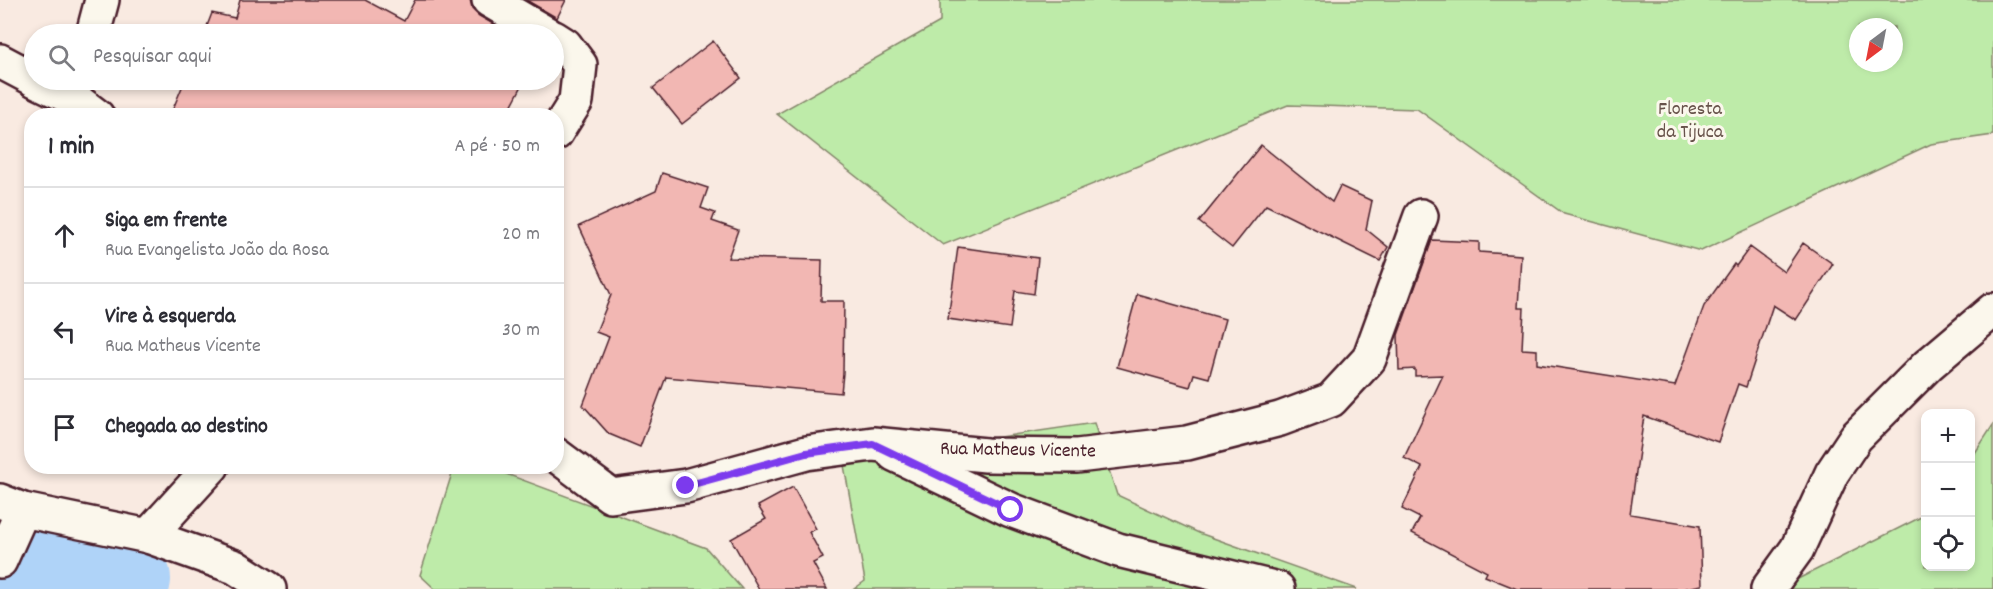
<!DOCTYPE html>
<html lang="pt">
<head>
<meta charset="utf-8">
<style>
	:root { --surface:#fff; --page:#f2f2f3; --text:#2b2b33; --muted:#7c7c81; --line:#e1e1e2 }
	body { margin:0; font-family:Dekko,sans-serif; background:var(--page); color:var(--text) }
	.controls { position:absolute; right:18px; bottom:18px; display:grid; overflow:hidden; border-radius:12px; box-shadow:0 3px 9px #0003 }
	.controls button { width:54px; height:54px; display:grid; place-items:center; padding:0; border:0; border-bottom:2px solid var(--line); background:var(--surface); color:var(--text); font:30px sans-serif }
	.compass { position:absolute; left:1849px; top:18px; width:54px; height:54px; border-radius:50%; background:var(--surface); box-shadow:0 3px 9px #0003; rotate:212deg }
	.stop { position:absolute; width:18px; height:18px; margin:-14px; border:4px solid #7c3aed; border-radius:50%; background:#fff }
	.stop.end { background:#7c3aed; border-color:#fff; box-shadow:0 2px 6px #0008 }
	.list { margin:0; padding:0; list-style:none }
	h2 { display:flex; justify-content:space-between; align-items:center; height:78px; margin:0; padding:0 24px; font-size:26px }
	h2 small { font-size:20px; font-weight:400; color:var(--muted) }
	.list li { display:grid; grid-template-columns:39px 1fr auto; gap:18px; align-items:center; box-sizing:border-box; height:96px; padding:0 24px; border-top:2px solid var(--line) }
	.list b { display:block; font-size:22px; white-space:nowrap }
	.list p { margin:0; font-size:20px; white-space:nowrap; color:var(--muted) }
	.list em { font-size:20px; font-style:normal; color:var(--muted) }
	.icon { flex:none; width:33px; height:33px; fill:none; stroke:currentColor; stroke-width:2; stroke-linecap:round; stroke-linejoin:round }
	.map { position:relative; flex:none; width:1993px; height:589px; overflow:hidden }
	.search { position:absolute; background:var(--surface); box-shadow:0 3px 9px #0003; left:24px; top:24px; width:540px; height:66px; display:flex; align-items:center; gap:15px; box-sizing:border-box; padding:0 21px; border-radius:33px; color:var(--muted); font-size:22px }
	.panel { position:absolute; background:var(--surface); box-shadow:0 3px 9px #0003; left:24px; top:108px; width:540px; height:366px; border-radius:24px }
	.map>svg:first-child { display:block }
	.green { fill:#beeba9; stroke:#84856a; stroke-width:1.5; fill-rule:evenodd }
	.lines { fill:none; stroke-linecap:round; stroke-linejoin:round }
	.river { stroke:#afd3f8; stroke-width:86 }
	.building { fill:#f2b7b3; stroke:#4a1f2b; stroke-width:1.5 }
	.minor-casing { stroke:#4a1f2b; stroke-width:38 }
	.minor { stroke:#fbf7ec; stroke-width:33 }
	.route { stroke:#7c3aed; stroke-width:8 }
	.labels { text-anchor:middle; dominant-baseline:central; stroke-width:6; stroke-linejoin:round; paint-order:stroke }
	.park-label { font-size:20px; fill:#67524a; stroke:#fbf7ec }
	.street-label { font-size:20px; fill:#4a1f2b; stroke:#fbf7ec }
</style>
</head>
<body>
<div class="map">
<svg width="1993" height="589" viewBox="0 0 1993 589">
	<rect width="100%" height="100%" fill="#f9eae1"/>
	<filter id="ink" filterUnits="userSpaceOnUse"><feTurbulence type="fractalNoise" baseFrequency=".0167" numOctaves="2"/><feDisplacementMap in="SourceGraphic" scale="12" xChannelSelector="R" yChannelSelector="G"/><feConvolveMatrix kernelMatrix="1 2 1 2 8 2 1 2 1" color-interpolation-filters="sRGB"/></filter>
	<g filter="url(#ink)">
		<g class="green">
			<path d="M 940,0 L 1993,0 L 1993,135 L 1931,144 L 1701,251 L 1564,214 L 1417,109 L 1288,105 L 943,245 L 777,114 L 940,22 ZM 1858,27 L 1894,27 L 1894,63 L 1858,63 Z"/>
			<path d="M 1094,423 L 1117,495 L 1199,533 L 1357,589 L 854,589 L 865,581 L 843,460 Z"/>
			<path d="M 1993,425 L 1993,589 L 1778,589 L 1925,515 L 1926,566 L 1970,566 L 1971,459 Z"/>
			<path d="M 485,466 L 706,548 L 742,589 L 435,589 L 420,575 L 454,467 Z"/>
		</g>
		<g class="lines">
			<path class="river" d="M 0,565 L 128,579"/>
		</g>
		<g class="building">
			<path d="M 240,0 L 365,0 L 404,21 L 415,0 L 470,0 L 472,9 L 479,16 L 511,34 L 204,34 L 212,13 L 235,18 Z"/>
			<path d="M 526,0 L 566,0 L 557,18 Z"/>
			<path d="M 713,41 L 741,78 L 682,124 L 653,88 Z"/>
			<path d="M 185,80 L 525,80 L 506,116 L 170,116 Z"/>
			<path d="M 1261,145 L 1332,202 L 1340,186 L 1372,201 L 1366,229 L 1388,247 L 1380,261 L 1266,205 L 1232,248 L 1199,222 Z"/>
			<path d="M 662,173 L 708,188 L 701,208 L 715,213 L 712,221 L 738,230 L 728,258 L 822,260 L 821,301 L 844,301 L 843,373 L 841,393 L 666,377 L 640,447 L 609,434 L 583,405 L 609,337 L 596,332 L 611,295 L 579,226 L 656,191 Z"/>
			<path d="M 1432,240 L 1479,242 L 1479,252 L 1521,255 L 1518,308 L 1524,308 L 1522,349 L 1537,350 L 1537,364 L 1675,386 L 1704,306 L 1734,264 L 1736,266 L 1750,247 L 1784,272 L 1803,243 L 1833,264 L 1796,320 L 1773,305 L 1746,387 L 1738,384 L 1718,442 L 1644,416 L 1630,514 L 1700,526 L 1702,585 L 1682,589 L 1517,589 L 1485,576 L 1487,572 L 1412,533 L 1420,518 L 1402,509 L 1422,467 L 1404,458 L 1443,375 L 1415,376 L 1415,369 L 1399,370 L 1398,335 Z"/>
			<path d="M 958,247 L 1038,258 L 1034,294 L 1015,291 L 1010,328 L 948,319 Z"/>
			<path d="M 1137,294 L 1225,319 L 1209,378 L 1194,374 L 1190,387 L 1117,367 Z"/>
			<path d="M 793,487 L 816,529 L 809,532 L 823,558 L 813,563 L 827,589 L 759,589 L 731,539 L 766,519 L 758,506 Z"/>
		</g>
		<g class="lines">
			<g class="minor-casing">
				<g id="minor">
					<path d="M 489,0 L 547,34"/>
					<path d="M 93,34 L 102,0"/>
					<path d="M 554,38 L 565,45 L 580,65 L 576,101 L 556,133"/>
					<path d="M 0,61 L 34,79"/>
					<path d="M 35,80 L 76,100 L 97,116"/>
					<path d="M 894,454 L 1011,510 L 1118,550 L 1278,589"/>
					<path d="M 556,455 L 611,496 L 686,486 L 806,453 L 873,444 L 986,455 L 1077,456 L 1187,443 L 1280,419 L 1331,400 L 1369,359 L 1421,216"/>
					<path d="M 0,501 L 23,510 L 148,536 L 212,466"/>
					<path d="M 148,536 L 235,567 L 269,589"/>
					<path d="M 0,561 L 23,510"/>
					<path d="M 1768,589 L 1797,549 L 1832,473 L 1856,437 L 1928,365 L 1993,310"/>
				</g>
			</g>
			<use href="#minor" class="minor"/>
		</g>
	</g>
	<g class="lines" filter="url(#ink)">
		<path class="route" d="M 686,486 L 806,453 L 873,444 L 1011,510"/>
	</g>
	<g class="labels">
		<g class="park-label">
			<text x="1690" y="110">Floresta<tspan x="1690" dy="23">da Tijuca</tspan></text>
		</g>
		<g class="street-label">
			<text transform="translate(1018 451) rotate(1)">Rua Matheus Vicente</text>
		</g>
	</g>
</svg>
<div class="controls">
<button>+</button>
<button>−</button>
<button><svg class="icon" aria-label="locate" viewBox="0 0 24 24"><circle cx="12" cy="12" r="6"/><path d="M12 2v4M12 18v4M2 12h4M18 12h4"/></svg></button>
</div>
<svg class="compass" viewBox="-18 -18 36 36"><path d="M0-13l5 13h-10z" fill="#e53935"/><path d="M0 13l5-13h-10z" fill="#7c7c81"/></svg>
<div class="stop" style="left:1011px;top:510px"></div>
<div class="stop end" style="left:686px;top:486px"></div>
<div class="search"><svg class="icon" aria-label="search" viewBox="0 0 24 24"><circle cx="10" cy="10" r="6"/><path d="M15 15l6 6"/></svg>Pesquisar aqui</div>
<section class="panel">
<h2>1 min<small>A pé · 50 m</small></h2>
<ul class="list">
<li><svg class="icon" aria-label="ahead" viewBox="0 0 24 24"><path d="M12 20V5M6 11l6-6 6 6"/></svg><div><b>Siga em frente</b><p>Rua Evangelista João da Rosa</p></div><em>20 m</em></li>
<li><svg class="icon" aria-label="left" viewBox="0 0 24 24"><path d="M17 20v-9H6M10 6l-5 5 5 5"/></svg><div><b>Vire à esquerda</b><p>Rua Matheus Vicente</p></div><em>30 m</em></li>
<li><svg class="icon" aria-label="arrive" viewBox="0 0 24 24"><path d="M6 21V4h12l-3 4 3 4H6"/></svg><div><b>Chegada ao destino</b></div></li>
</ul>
</section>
</div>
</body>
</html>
